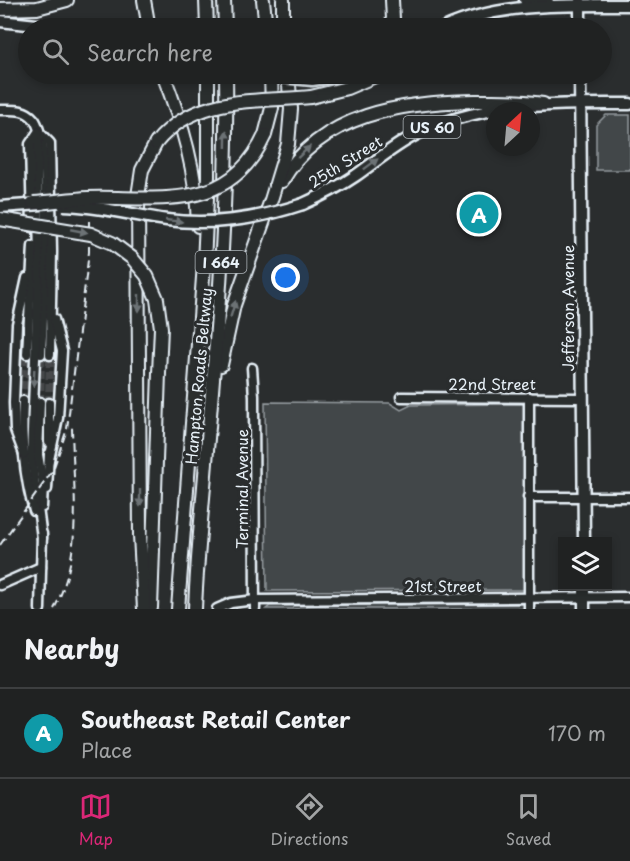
<!DOCTYPE html>
<html lang="en">
<head>
<meta charset="utf-8">
<style>
	:root { --surface:#202222; --page:#2d2f2f; --text:#f1f3f6; --muted:#a2a4a5; --line:#3d3f40; --accent:#db2777 }
	body { margin:0; font-family:"Playpen Sans",sans-serif; background:var(--page); color:var(--text) }
	.controls { position:absolute; right:18px; bottom:18px; display:grid; overflow:hidden; border-radius:0px; box-shadow:0 3px 9px #0003 }
	.controls button { width:54px; height:54px; display:grid; place-items:center; padding:0; border:0; border-bottom:2px solid var(--line); background:var(--surface); color:var(--text); font:30px sans-serif }
	.compass { position:absolute; left:486px; top:102px; width:54px; height:54px; border-radius:50%; background:var(--surface); box-shadow:0 3px 9px #0003; rotate:26deg }
	.you { position:absolute; left:286px; top:278px; width:21px; height:21px; margin:-15px; border:4px solid #fff; border-radius:50%; background:#1a73e8; box-shadow:0 0 0 9px #1a73e833 }
	.badge { display:grid; place-items:center; width:39px; height:39px; border-radius:50%; background:var(--accent); color:#fff; font-size:20px; font-weight:700 }
	.pin { position:absolute; translate:-50% -50%; border:3px solid #fff; box-shadow:0 2px 6px #0006 }
	.list { margin:0; padding:0; list-style:none }
	h2 { display:flex; justify-content:space-between; align-items:center; height:78px; margin:0; padding:0 24px; font-size:26px }
	h2 small { font-size:20px; font-weight:400; color:var(--muted) }
	.list li { display:grid; grid-template-columns:39px 1fr auto; gap:18px; align-items:center; box-sizing:border-box; height:90px; padding:0 24px; border-top:2px solid var(--line) }
	.list b { display:block; font-size:22px; white-space:nowrap }
	.list p { margin:0; font-size:20px; white-space:nowrap; color:var(--muted) }
	.list em { font-size:20px; font-style:normal; color:var(--muted) }
	.icon { flex:none; width:33px; height:33px; fill:none; stroke:currentColor; stroke-width:2; stroke-linecap:round; stroke-linejoin:round }
	.map { position:relative; flex:none; width:630px; height:609px; overflow:hidden }
	.search { position:absolute; background:var(--surface); box-shadow:0 3px 9px #0003; left:18px; right:18px; top:18px; height:66px; display:flex; align-items:center; gap:15px; box-sizing:border-box; padding:0 21px; border-radius:33px; color:var(--muted); font-size:22px }
	.sheet { height:168px; background:var(--surface) }
	nav { display:flex; justify-content:space-around; align-items:center; box-sizing:border-box; height:84px; border-top:2px solid var(--line); background:var(--surface); font-size:16px; color:var(--muted) }
	nav a { display:grid; justify-items:center; gap:3px }
	nav .on { color:var(--accent) }
	.map>svg:first-child { display:block }
	.green { fill:#424648; stroke:#959ca0; stroke-width:1.5 }
	.lines { fill:none; stroke-linecap:round; stroke-linejoin:round }
	.minor-tunnel { stroke:#464a4c; stroke-width:8; stroke-dasharray:8 4; stroke-linecap:butt }
	.minor-casing { stroke:#e8f1f8; stroke-width:13 }
	.major-casing { stroke:#e8f1f8; stroke-width:15 }
	.highway-casing { stroke:#e8f1f8; stroke-width:16 }
	.minor { stroke:#2a2d2e; stroke-width:8 }
	.major { stroke:#2a2d2e; stroke-width:10 }
	.highway { stroke:#2a2d2e; stroke-width:12 }
	.rail { stroke:#e8f1f8; stroke-width:2; stroke-dasharray:9 4.5; stroke-linecap:butt }
	.major-bridge-casing { stroke:#e8f1f8; stroke-width:15; stroke-linecap:butt }
	.highway-bridge-casing { stroke:#e8f1f8; stroke-width:16; stroke-linecap:butt }
	.major-bridge { stroke:#2a2d2e; stroke-width:10 }
	.highway-bridge { stroke:#2a2d2e; stroke-width:12 }
	.oneway { fill:#6c7275 }
	.labels { text-anchor:middle; dominant-baseline:central; stroke-width:6; stroke-linejoin:round; paint-order:stroke }
	.shield { fill:#2a2d2e; stroke:#afb6bb; stroke-width:1.5 }
	.shield-label { font-size:14px; font-weight:bold; fill:#e8f1f8 }
	.street-label { font-size:15px; fill:#e8f1f8; stroke:#2a2d2e }
</style>
</head>
<body>
<div class="map">
<svg width="630" height="609" viewBox="0 0 630 609">
	<rect width="100%" height="100%" fill="#2a2d2e"/>
	<filter id="ink" filterUnits="userSpaceOnUse"><feTurbulence type="fractalNoise" baseFrequency=".0167" numOctaves="2"/><feDisplacementMap in="SourceGraphic" scale="12" xChannelSelector="R" yChannelSelector="G"/><feConvolveMatrix kernelMatrix="1 2 1 2 8 2 1 2 1" color-interpolation-filters="sRGB"/></filter>
	<g filter="url(#ink)">
		<g class="green">
			<path d="M 606,115 L 630,115 L 630,170 L 596,170 L 596,125 Z"/>
			<path d="M 265,402 L 390,403 L 401,410 L 411,405 L 525,404 L 526,590 L 267,591 Z"/>
			<path d="M 526,604 L 526,609 L 266,609 L 270,606 Z"/>
		</g>
		<g class="lines">
			<g class="minor-tunnel">
				<path d="M 23,401 L 27,354"/>
				<path d="M 40,402 L 41,354"/>
				<path d="M 49,403 L 50,355"/>
			</g>
			<g class="minor-casing">
				<g id="minor">
					<path d="M 0,110 C 13,110 25,108 34,119 C 55,147 43,313 41,354"/>
					<path d="M 39,131 L 37,151 L 39,262 L 31,455 L 42,538"/>
					<path d="M 39,132 L 50,143 L 52,252 L 50,355"/>
					<path d="M 32,227 L 30,144 L 38,132"/>
					<path d="M 27,354 L 33,246"/>
					<path d="M 252,368 L 254,396 L 255,609"/>
					<path d="M 401,397 L 582,398"/>
					<path d="M 529,397 L 529,609"/>
					<path d="M 23,401 C 21,438 24,476 34,511"/>
					<path d="M 40,402 L 38,455 L 43,484 L 42,507"/>
					<path d="M 49,442 L 49,403"/>
					<path d="M 24,454 L 15,430 L 14,403 L 17,324 L 27,278"/>
					<path d="M 49,460 L 58,418 L 62,351 L 54,319"/>
					<path d="M 47,489 L 49,454"/>
					<path d="M 528,497 L 630,497"/>
					<path d="M 0,585 L 41,567"/>
					<path d="M 40,609 L 42,534"/>
					<path d="M 217,609 L 231,603 L 255,600 L 630,597"/>
				</g>
			</g>
			<g class="major-casing">
				<g id="major">
					<path d="M 525,0 L 548,2"/>
					<path d="M 580,0 L 580,28"/>
					<path d="M 0,21 L 64,28"/>
					<path d="M 444,28 C 501,2 568,5 630,5"/>
					<path d="M 580,74 L 584,542"/>
					<path d="M 312,80 L 352,74"/>
					<path d="M 303,204 C 321,196 339,187 355,176 C 375,162 394,146 415,135 C 481,101 558,104 630,104"/>
					<path d="M 584,586 L 584,609"/>
				</g>
			</g>
			<g class="highway-casing">
				<g id="highway">
					<path d="M 144,0 L 149,28"/>
					<path d="M 206,0 L 207,28"/>
					<path d="M 224,0 L 225,28"/>
					<path d="M 263,0 L 266,28"/>
					<path d="M 283,0 L 283,28"/>
					<path d="M 0,9 L 37,8 L 67,0"/>
					<path d="M 390,28 L 393,19 L 392,0"/>
					<path d="M 163,74 C 182,123 197,172 198,226"/>
					<path d="M 311,97 L 347,88 L 380,74"/>
					<path d="M 265,135 L 272,108 L 271,74"/>
					<path d="M 282,181 C 321,113 404,102 475,101 C 499,101 520,100 543,104"/>
					<path d="M 221,365 L 234,305 L 271,200 L 288,144 L 291,109 L 288,74"/>
					<path d="M 151,608 L 159,373"/>
					<path d="M 144,609 L 140,535 L 138,196 L 142,170 L 156,143"/>
					<path d="M 178,609 L 204,264 L 208,176 L 208,74"/>
					<path d="M 195,609 C 197,556 203,503 207,450 C 218,325 228,199 226,74"/>
				</g>
			</g>
			<use href="#minor" class="minor"/>
			<use href="#major" class="major"/>
			<use href="#highway" class="highway"/>
			<g class="rail">
				<path d="M 0,545 L 53,470 L 67,429 L 89,252 L 89,221"/>
				<path d="M 54,609 C 84,553 73,487 72,427"/>
			</g>
			<g class="major-bridge-casing">
				<g id="major-bridge">
					<path d="M 251,74 L 312,80"/>
					<path d="M 63,205 C 99,206 132,215 167,220 C 214,226 258,219 303,204"/>
					<path d="M 0,207 L 42,204"/>
				</g>
			</g>
			<g class="highway-bridge-casing">
				<g id="highway-bridge">
					<path d="M 156,143 C 195,95 255,102 311,97"/>
					<path d="M 33,203 C 51,202 70,199 88,198 C 159,196 229,214 265,135"/>
					<path d="M 0,219 L 91,234 L 112,243 L 132,258 L 147,276 L 157,299 L 161,328 L 159,373"/>
				</g>
			</g>
			<use href="#major-bridge" class="major-bridge"/>
			<use href="#highway-bridge" class="highway-bridge"/>
		</g>
		<defs><path id="oneway-solid" d="M-6-.8H1V-3.2L6.5 0L1 3.2V.8H-6Z" transform="scale(1.5)"/></defs>
		<g class="oneway">
			<use href="#oneway-solid" transform="translate(226 139) rotate(-89)"/>
			<use href="#oneway-solid" transform="translate(304 152) rotate(-43)"/>
			<use href="#oneway-solid" transform="translate(371 164) rotate(-37)"/>
			<use href="#oneway-solid" transform="translate(174 221) rotate(6)"/>
			<use href="#oneway-solid" transform="translate(79 231) rotate(11)"/>
			<use href="#oneway-solid" transform="translate(139 303) rotate(90)"/>
			<use href="#oneway-solid" transform="translate(233 309) rotate(-73)"/>
			<use href="#oneway-solid" transform="translate(34 378) rotate(92)"/>
			<use href="#oneway-solid" transform="translate(140 498) rotate(90)"/>
		</g>
	</g>
	<g class="labels">
		<g class="shield">
			<rect x="403.5" y="116" width="57" height="22" rx="4.5"/>
			<rect x="195.5" y="251" width="51" height="22" rx="4.5"/>
		</g>
		<g class="shield-label">
			<text x="432" y="127">US 60</text>
			<text x="221" y="262">I 664</text>
		</g>
		<g class="street-label">
			<text transform="translate(345 161) rotate(-32)">25th Street</text>
			<text transform="translate(567 308) rotate(-90)">Jefferson Avenue</text>
			<text transform="translate(198 376) rotate(-85)">Hampton Roads Beltway</text>
			<text x="492" y="383">22nd Street</text>
			<text transform="translate(241 489) rotate(-90)">Terminal Avenue</text>
			<text x="443" y="585">21st Street</text>
		</g>
	</g>
</svg>
<div class="controls">
<button><svg class="icon" aria-label="layers" viewBox="0 0 24 24"><path d="M12 4l9 5-9 5-9-5zM3 14l9 5 9-5"/></svg></button>
</div>
<svg class="compass" viewBox="-18 -18 36 36"><path d="M0-13l5 13h-10z" fill="#e53935"/><path d="M0 13l5-13h-10z" fill="#a2a4a5"/></svg>
<div class="you"></div>
<div class="pin badge" style="left:479px;top:214px;background:#0f9aa8">A</div>
<div class="search"><svg class="icon" aria-label="search" viewBox="0 0 24 24"><circle cx="10" cy="10" r="6"/><path d="M15 15l6 6"/></svg>Search here</div>
</div>
<section class="sheet">
<h2>Nearby<small></small></h2>
<ul class="list">
<li><span class="badge" style="background:#0f9aa8">A</span><div><b>Southeast Retail Center</b><p>Place</p></div><em>170 m</em></li>
</ul>
</section>
<nav>
<a class="on"><svg class="icon" aria-label="map" viewBox="0 0 24 24"><path d="M3 6l6-2 6 2 6-2v14l-6 2-6-2-6 2zM9 4v14M15 6v14"/></svg>Map</a>
<a><svg class="icon" aria-label="directions" viewBox="0 0 24 24"><path d="M12 3l9 9-9 9-9-9zM9 14v-3h6M13 9l2 2-2 2"/></svg>Directions</a>
<a><svg class="icon" aria-label="saved" viewBox="0 0 24 24"><path d="M7 4h10v16l-5-4-5 4z"/></svg>Saved</a>
</nav>
</body>
</html>
